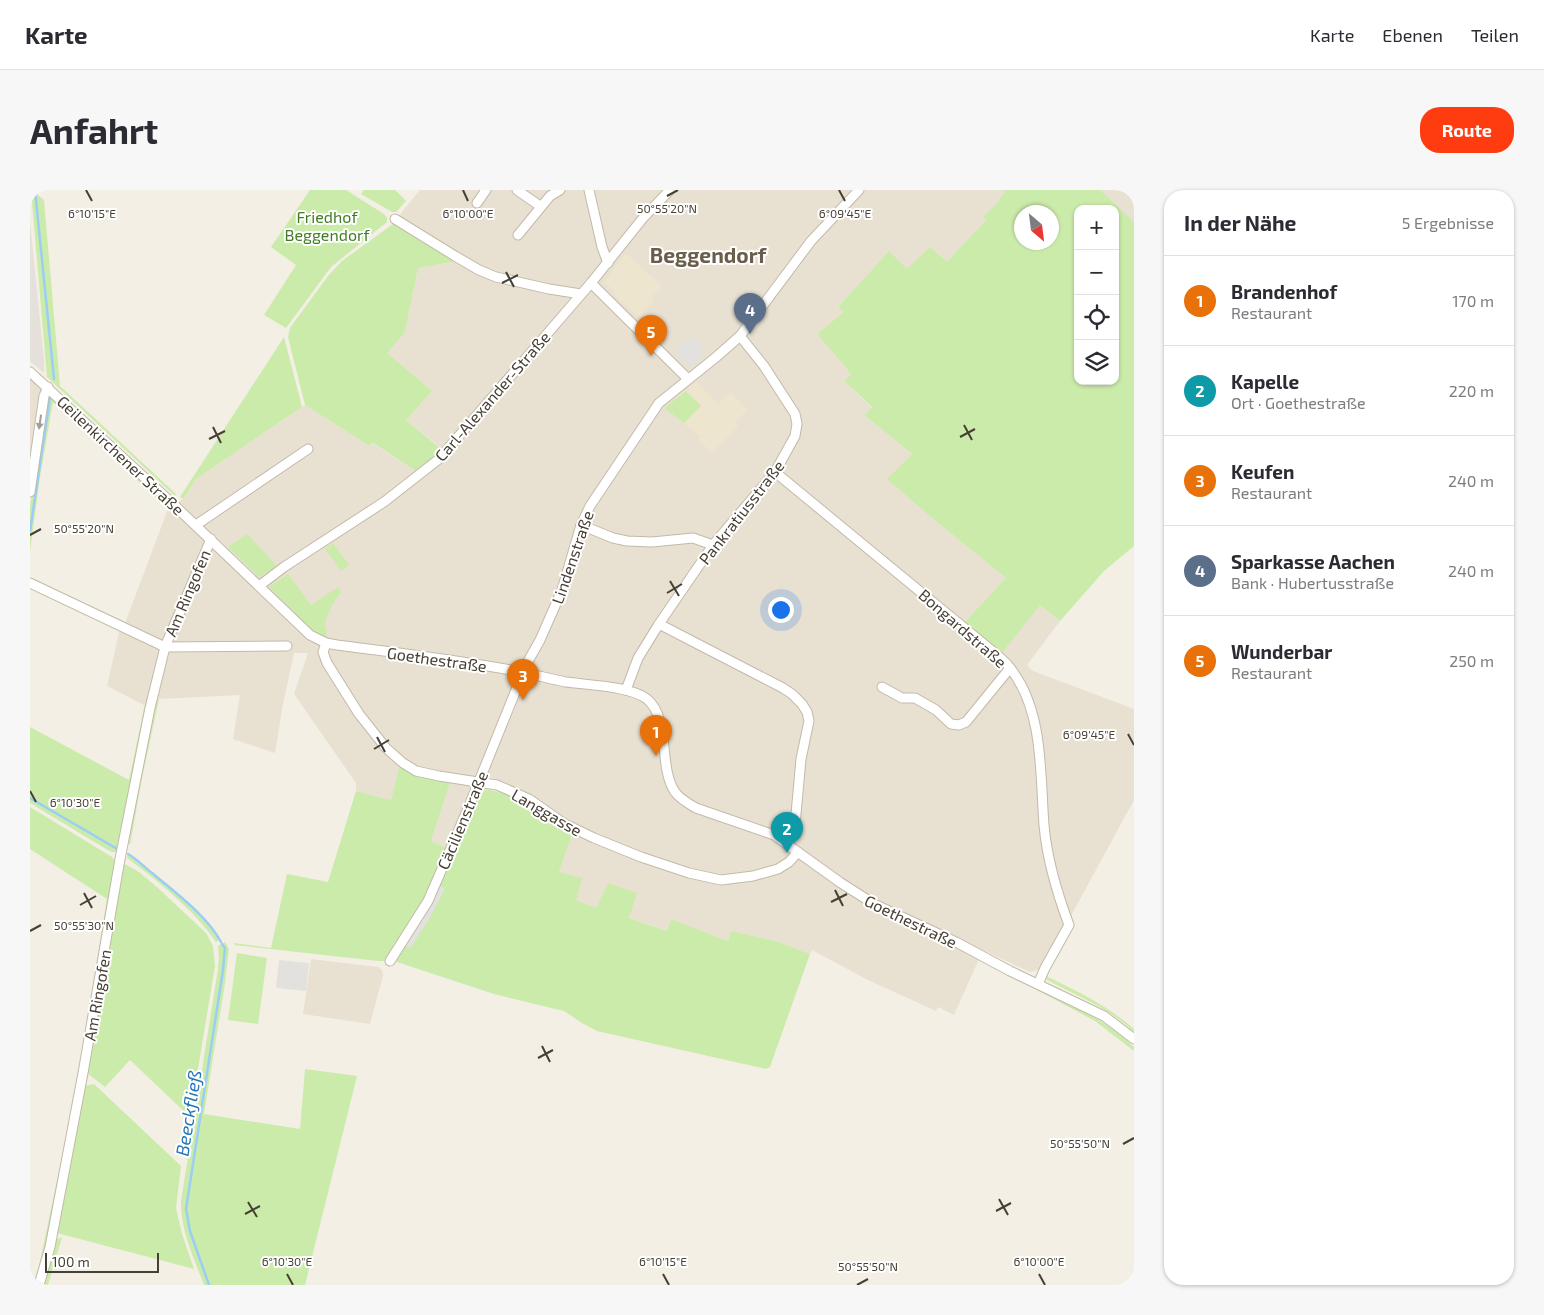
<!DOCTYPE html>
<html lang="de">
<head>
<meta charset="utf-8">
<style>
	:root { --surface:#fff; --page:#f7f7f7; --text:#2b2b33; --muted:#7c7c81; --line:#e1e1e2; --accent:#ff3c0f }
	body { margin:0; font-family:"Exo 2",sans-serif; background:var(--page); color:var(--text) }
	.controls { position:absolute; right:15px; top:15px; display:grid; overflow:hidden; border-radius:10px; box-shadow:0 1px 4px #0004 }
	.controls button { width:45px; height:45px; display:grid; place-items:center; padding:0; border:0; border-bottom:1px solid var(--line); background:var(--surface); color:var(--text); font:25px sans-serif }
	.compass { position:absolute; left:984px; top:15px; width:45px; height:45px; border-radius:50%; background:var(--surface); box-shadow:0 1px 4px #0004; rotate:152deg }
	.scale { position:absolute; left:15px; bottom:12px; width:114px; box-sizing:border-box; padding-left:5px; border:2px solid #463f33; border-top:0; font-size:14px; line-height:18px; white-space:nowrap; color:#463f33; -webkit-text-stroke:4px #fff; paint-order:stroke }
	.you { position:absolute; left:750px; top:419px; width:18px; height:18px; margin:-12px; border:4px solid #fff; border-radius:50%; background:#1a73e8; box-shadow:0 0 0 8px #1a73e833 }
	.badge { display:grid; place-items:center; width:32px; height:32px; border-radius:50%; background:var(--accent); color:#fff; font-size:16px; font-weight:700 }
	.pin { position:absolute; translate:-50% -41px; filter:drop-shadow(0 1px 2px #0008) }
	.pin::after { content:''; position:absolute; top:26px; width:18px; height:15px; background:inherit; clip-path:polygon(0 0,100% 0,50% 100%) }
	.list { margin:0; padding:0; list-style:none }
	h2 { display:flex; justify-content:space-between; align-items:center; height:65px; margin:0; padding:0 20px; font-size:21px }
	h2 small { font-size:16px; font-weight:400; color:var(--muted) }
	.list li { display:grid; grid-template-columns:32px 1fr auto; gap:15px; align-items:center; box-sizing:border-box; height:90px; padding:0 20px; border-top:1px solid var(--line) }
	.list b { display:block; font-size:19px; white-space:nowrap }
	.list p { margin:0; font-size:16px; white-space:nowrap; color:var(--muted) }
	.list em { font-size:16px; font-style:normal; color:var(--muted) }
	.icon { flex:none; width:28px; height:28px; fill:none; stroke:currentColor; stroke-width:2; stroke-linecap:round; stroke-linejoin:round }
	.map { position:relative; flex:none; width:1104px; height:1095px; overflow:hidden; border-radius:20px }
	header { display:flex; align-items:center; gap:30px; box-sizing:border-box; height:70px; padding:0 25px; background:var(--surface); border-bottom:1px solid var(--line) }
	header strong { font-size:24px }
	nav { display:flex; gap:28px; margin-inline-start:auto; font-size:18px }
	.intro { display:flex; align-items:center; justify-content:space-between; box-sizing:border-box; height:120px; padding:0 30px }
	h1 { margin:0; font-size:35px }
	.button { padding:12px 22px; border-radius:20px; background:var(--accent); color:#fff; font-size:18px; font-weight:700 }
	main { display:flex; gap:30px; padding:0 30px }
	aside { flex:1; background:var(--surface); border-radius:20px; box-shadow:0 1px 4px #0004 }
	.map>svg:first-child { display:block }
	.residential { fill:#e8e1d2 }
	.industrial { fill:#e5e0d9 }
	.education { fill:#ede5cd }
	.green { fill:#cbebaa; fill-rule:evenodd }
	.parking { fill:#e3e1dd }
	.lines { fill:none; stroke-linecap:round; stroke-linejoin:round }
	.stream { stroke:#9bcdf5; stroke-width:2.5 }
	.minor-casing { stroke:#c2baa9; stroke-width:11 }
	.minor { stroke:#fff; stroke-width:9 }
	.oneway { fill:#a29f99 }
	.ticks { fill:none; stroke:#463f33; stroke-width:2 }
	.labels { text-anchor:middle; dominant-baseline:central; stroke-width:4; stroke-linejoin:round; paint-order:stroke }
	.park-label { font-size:16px; fill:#417b23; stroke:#fff }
	.street-label { font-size:16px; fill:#463f33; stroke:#fff }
	.water-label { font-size:18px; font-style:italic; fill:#2675b8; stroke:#fff }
	.district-label { font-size:21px; font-weight:bold; fill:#695e4a; stroke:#fff }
	.ticks-label { font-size:12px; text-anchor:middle; fill:#463f33; stroke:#fff; stroke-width:4; stroke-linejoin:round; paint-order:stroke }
</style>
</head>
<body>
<header>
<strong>Karte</strong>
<nav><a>Karte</a><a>Ebenen</a><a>Teilen</a></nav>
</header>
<div class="intro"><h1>Anfahrt</h1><a class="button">Route</a></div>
<main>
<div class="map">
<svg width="1104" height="1095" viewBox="0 0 1104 1095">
	<rect width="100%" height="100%" fill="#f3efe4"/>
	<g class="residential">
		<path d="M 390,0 L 975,0 L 968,12 L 954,27 L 956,30 L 917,73 L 877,80 L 859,62 L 808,117 L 815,122 L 787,144 L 821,184 L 814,191 L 842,218 L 834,225 L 882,264 L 858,289 L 902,328 L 976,388 L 935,433 L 1010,415 L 1030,431 L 997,475 L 1003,481 L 1104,519 L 1104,610 L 1012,779 L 1000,782 L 953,760 L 924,825 L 908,817 L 906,821 L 838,790 L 782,760 L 780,764 L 746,751 L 701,741 L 698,751 L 641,729 L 638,741 L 599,728 L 606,703 L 578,693 L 566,718 L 546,710 L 529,682 L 542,645 L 551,637 L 533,627 L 488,598 L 461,587 L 443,596 L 417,658 L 401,651 L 420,593 L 385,585 L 370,575 L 361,610 L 326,601 L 326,593 L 264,504 L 278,463 L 264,463 L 253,514 L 245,563 L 203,549 L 210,505 L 131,509 L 118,506 L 114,515 L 77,496 L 90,438 L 94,436 L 138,319 L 153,309 L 166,289 L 275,215 L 338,255 L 342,253 L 386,281 L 411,258 L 376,230 L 402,201 L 356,163 L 375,142 L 388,78 L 422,72 L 369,28 L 371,23 Z"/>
		<path d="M 1070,0 L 1104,0 L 1104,32 L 1099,29 Z"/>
		<path d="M 0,187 L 12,198 L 0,288 Z"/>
		<path d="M 281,769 L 348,777 L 352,780 L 353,785 L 340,834 L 273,824 Z"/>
	</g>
	<path class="industrial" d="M 0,32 L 14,170 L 14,183 L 0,171 Z"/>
	<g class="education">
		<path d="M 596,63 L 632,96 L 623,106 L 623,112 L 608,127 L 583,104 L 585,102 L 574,92 Z"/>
		<path d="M 666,191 L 688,214 L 701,202 L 717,220 L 705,232 L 708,236 L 682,263 L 668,249 L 670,246 L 634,218 Z"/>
	</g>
	<g class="green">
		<path d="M 1,0 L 7,0 L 8,5 L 14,10 L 30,196 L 146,304 L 145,306 L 17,187 Z"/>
		<path d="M 280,0 L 316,0 L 354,24 L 357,28 L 357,32 L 301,77 L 256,138 L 234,125 L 266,75 L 241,57 Z"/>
		<path d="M 334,0 L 365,0 L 376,11 L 366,22 L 362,22 L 331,4 Z"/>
		<path d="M 975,0 L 1070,0 L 1104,32 L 1104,356 L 1074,381 L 1030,431 L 1010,415 L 971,464 L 934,433 L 976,388 L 902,328 L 857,289 L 882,264 L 834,225 L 842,217 L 814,191 L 821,184 L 787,144 L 814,122 L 808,117 L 859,61 L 877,79 L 900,57 L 917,72 L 956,30 L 953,27 L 968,12 ZM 1048,19 L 1085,19 L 1085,191 L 1048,191 ZM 992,22 L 1022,22 L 1022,52 L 992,52 Z"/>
		<path d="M 363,34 L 367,34 L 425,70 L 422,72 L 388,78 L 375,142 L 357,163 L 402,201 L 376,230 L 411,259 L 406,265 L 386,281 L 343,253 L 338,255 L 275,215 L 258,147 L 260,138 L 298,86 L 312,71 Z"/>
		<path d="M 254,147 L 272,217 L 166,289 L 153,309 L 150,307 Z"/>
		<path d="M 656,201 L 671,216 L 654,233 L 634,218 Z"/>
		<path d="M 18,205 L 77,257 L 140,317 L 138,319 L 23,212 L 10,287 L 0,361 L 0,316 Z"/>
		<path d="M 217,344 L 247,376 L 229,387 L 198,357 Z"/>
		<path d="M 303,353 L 319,375 L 311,381 L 295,359 Z"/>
		<path d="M 258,384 L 281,415 L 308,397 L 311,402 C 305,409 295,427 295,436 C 296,440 297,443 297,448 L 283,441 L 239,397 Z"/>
		<path d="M 125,508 L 129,509 L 112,588 L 100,655 L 98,651 Z"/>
		<path d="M 116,509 L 118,510 L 88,662 L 82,662 L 76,659 L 0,613 L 0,537 L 99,590 Z"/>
		<path d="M 370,574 L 385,585 L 420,593 L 401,651 L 417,658 L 396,709 L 359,768 L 354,771 L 348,771 L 205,755 L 204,753 L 241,758 L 257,684 L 298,692 L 326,601 L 361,610 Z"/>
		<path d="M 450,598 L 482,605 L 496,612 L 544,644 L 542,645 L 529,682 L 552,688 L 546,710 L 566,718 L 578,693 L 607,703 L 599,728 L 637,741 L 641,729 L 698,751 L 701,741 L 746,751 L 780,764 L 740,877 L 736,879 L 567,841 L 552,833 L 534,821 L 464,804 L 364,771 Z"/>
		<path d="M 0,617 L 82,667 L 86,672 L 48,896 L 17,1054 L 5,1095 L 3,1095 L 9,1076 L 45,906 L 77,709 L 0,659 Z"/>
		<path d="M 98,665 C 107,670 115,678 123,684 C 144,701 177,727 189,750 L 186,752 C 167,723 125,688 97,668 Z"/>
		<path d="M 95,674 L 109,682 L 128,698 L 176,743 L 183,756 L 185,776 L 160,927 L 100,870 L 75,897 L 57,883 L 93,675 Z"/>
		<path d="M 195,752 L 199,759 L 195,793 L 174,924 L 270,939 L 275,879 L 327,886 L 275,1095 L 174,1095 C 164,1069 150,1039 151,1011 L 188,779 L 189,768 L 188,756 Z"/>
		<path d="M 207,763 L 237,768 L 228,834 L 198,830 Z"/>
		<path d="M 1016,786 C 1047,801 1078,816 1104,839 L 1104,842 C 1080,819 1050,807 1021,792 L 1017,790 Z"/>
		<path d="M 988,790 L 998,792 C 1036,811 1073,828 1104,857 L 1104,861 L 1065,831 Z"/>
		<path d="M 64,894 L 151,976 L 146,1018 L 152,1044 L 164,1079 L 27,1043 L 55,896 Z"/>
		<path d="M 32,1047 L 18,1095 L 13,1095 L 25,1050 Z"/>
	</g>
	<g class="parking">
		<path d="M 651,150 L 654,153 L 656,151 L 666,150 L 672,155 L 672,166 L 665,174 L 659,176 L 645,164 L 649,159 L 646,156 Z"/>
		<path d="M 410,696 L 415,699 L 409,710 L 398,731 L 380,758 L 374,755 Z"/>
		<path d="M 249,770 L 279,773 L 276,801 L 246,798 Z"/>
	</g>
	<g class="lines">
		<g class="stream">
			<path d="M 5,0 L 24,189"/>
			<path d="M 0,341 L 20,208"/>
			<path d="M 0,608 L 89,660"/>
			<path d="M 98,664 C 107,669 114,677 122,683 C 145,702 177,726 191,752"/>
			<path d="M 179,1095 L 160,1041 L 156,1019 L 193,780 L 195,758 L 192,754"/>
		</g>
		<g class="minor-casing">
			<g id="minor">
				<path d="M 487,0 L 510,16"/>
				<path d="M 559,0 L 572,57 L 578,73"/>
				<path d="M 447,13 L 456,0"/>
				<path d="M 365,29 L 425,66 L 449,80 L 466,87 L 519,99 L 551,104"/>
				<path d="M 488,45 L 520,6 L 530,0"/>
				<path d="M 561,93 L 658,189"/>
				<path d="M 0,182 L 142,313 L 280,445 L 296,453 L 307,455 C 368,463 430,470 491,482 C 506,485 521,489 536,492 C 557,495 600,496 617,509 C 641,529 628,577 645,602 C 650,609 659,614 666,618 L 744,645 L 811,693 L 844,714 L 926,752 L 980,781 L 1074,826 L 1104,849"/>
				<path d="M 745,282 L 961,460 C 968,466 975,471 980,478 C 1014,520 1010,585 1014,635 C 1017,670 1027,703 1039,735 L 1015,778 L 1008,794"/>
				<path d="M 0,302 L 14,206 L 18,197"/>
				<path d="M 166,335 L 278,259"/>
				<path d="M 551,335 L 583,348 L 597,351 L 622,352 L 663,348 L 683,355"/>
				<path d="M 0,393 L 135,457 L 257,456"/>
				<path d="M 229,396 L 254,377 L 354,312 L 409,269 L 561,93 L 613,28 L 640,0"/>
				<path d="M 629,434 L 753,498 L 762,504 L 772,514 L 777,522 L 779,531 L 771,569 L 765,635 L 758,655"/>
				<path d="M 296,453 L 293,462 L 297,473 L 329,524 L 356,558 L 373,573 L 386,581 L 409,586 L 467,595 L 499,609 L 533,633 L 564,648 L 611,667 L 659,683 L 691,690 L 723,686 L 748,679 L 759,672 L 768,662"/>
				<path d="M 852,497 L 872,508 L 885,508 L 906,520 L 921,534 L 929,535 L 936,532 L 980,478"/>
				<path d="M 596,500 L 608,468 L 629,434 L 683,355 L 745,282 L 765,246 L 767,234 L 765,224 L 734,176 L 710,146"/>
				<path d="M 360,771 L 398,711 L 437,621 L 488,495 L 492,482 L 510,450 L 532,400 L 551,335 L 560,316 L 629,213 L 685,168 L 710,146 L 781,51 L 829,0"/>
				<path d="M 9,1095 L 20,1057 L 53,883 L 90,669 L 120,518 L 135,457 L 181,349"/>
			</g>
		</g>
		<use href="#minor" class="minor"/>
	</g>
	<defs><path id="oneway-solid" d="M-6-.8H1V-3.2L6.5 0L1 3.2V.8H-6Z" transform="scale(1.25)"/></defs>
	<use class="oneway" href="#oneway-solid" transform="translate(10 232) rotate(98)"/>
	<path class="ticks" d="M 56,0 L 62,11M 433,0 L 438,11M 809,0 L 815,11M 637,6 L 648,0M 476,82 L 484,97M 472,93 L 488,85M 934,235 L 942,250M 183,237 L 191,253M 930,247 L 945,239M 179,249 L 195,241M 0,345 L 11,339M 640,391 L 649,406M 637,403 L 652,394M 1098,544 L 1104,555M 347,547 L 355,562M 344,559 L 359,550M 0,601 L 6,612M 805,700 L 813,716M 54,703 L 62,718M 801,712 L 817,704M 50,715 L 66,706M 0,741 L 11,735M 512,856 L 520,872M 508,868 L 523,860M 1093,954 L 1104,948M 969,1009 L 978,1025M 218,1012 L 227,1027M 966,1021 L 981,1013M 215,1024 L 230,1016M 257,1084 L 263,1095M 633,1084 L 639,1095M 1009,1084 L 1015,1095M 827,1095 L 838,1089"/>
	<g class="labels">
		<g class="park-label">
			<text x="297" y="26">Friedhof<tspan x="297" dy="18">Beggendorf</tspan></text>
		</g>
		<g class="street-label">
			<text transform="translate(462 206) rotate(-49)">Carl-Alexander-Straße</text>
			<text transform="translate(91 265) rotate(43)">Geilenkirchener Straße</text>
			<text transform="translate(711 322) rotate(-52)">Pankratiusstraße</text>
			<text transform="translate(542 367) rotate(-71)">Lindenstraße</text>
			<text transform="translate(157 403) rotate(-67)">Am Ringofen</text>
			<text transform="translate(933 438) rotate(41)">Bongardstraße</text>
			<text transform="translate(407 469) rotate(8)">Goethestraße</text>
			<text transform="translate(517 622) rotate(30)">Langgasse</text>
			<text transform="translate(432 630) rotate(-67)">Cäcilienstraße</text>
			<text transform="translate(881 731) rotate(26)">Goethestraße</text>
			<text transform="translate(67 805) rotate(-80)">Am Ringofen</text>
		</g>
		<g class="water-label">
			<text transform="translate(158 923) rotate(-81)">Beeckfließ</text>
		</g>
		<g class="district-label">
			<text x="678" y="64">Beggendorf</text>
		</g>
	</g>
	<g class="ticks-label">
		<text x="637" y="23">50°55'20"N</text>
		<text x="62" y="28">6°10'15"E</text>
		<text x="438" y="28">6°10'00"E</text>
		<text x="815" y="28">6°09'45"E</text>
		<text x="54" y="343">50°55'20"N</text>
		<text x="1059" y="549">6°09'45"E</text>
		<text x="45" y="617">6°10'30"E</text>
		<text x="54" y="740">50°55'30"N</text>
		<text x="1050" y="958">50°55'50"N</text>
		<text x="257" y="1076">6°10'30"E</text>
		<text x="633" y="1076">6°10'15"E</text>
		<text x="1009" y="1076">6°10'00"E</text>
		<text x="838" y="1081">50°55'50"N</text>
	</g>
</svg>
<div class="controls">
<button>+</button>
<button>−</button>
<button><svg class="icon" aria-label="locate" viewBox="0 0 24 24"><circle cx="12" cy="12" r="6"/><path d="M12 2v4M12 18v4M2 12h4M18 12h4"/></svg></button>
<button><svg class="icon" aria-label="layers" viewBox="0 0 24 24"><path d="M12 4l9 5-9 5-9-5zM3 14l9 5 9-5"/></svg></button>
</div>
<svg class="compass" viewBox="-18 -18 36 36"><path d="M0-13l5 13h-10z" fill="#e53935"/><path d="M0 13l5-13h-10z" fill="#7c7c81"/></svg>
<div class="scale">100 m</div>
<div class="you"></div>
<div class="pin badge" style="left:626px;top:566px;background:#e8710a">1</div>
<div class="pin badge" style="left:757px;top:663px;background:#0f9aa8">2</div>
<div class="pin badge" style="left:493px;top:510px;background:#e8710a">3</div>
<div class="pin badge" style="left:720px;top:144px;background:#5c6f8a">4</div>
<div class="pin badge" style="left:621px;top:166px;background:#e8710a">5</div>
</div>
<aside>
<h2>In der Nähe<small>5 Ergebnisse</small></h2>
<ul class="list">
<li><span class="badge" style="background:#e8710a">1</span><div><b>Brandenhof</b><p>Restaurant</p></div><em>170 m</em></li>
<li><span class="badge" style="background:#0f9aa8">2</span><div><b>Kapelle</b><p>Ort · Goethestraße</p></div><em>220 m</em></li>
<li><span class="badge" style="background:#e8710a">3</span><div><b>Keufen</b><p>Restaurant</p></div><em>240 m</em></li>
<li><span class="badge" style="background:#5c6f8a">4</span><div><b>Sparkasse Aachen</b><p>Bank · Hubertusstraße</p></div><em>240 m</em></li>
<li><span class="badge" style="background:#e8710a">5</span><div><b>Wunderbar</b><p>Restaurant</p></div><em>250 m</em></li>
</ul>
</aside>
</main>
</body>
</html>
